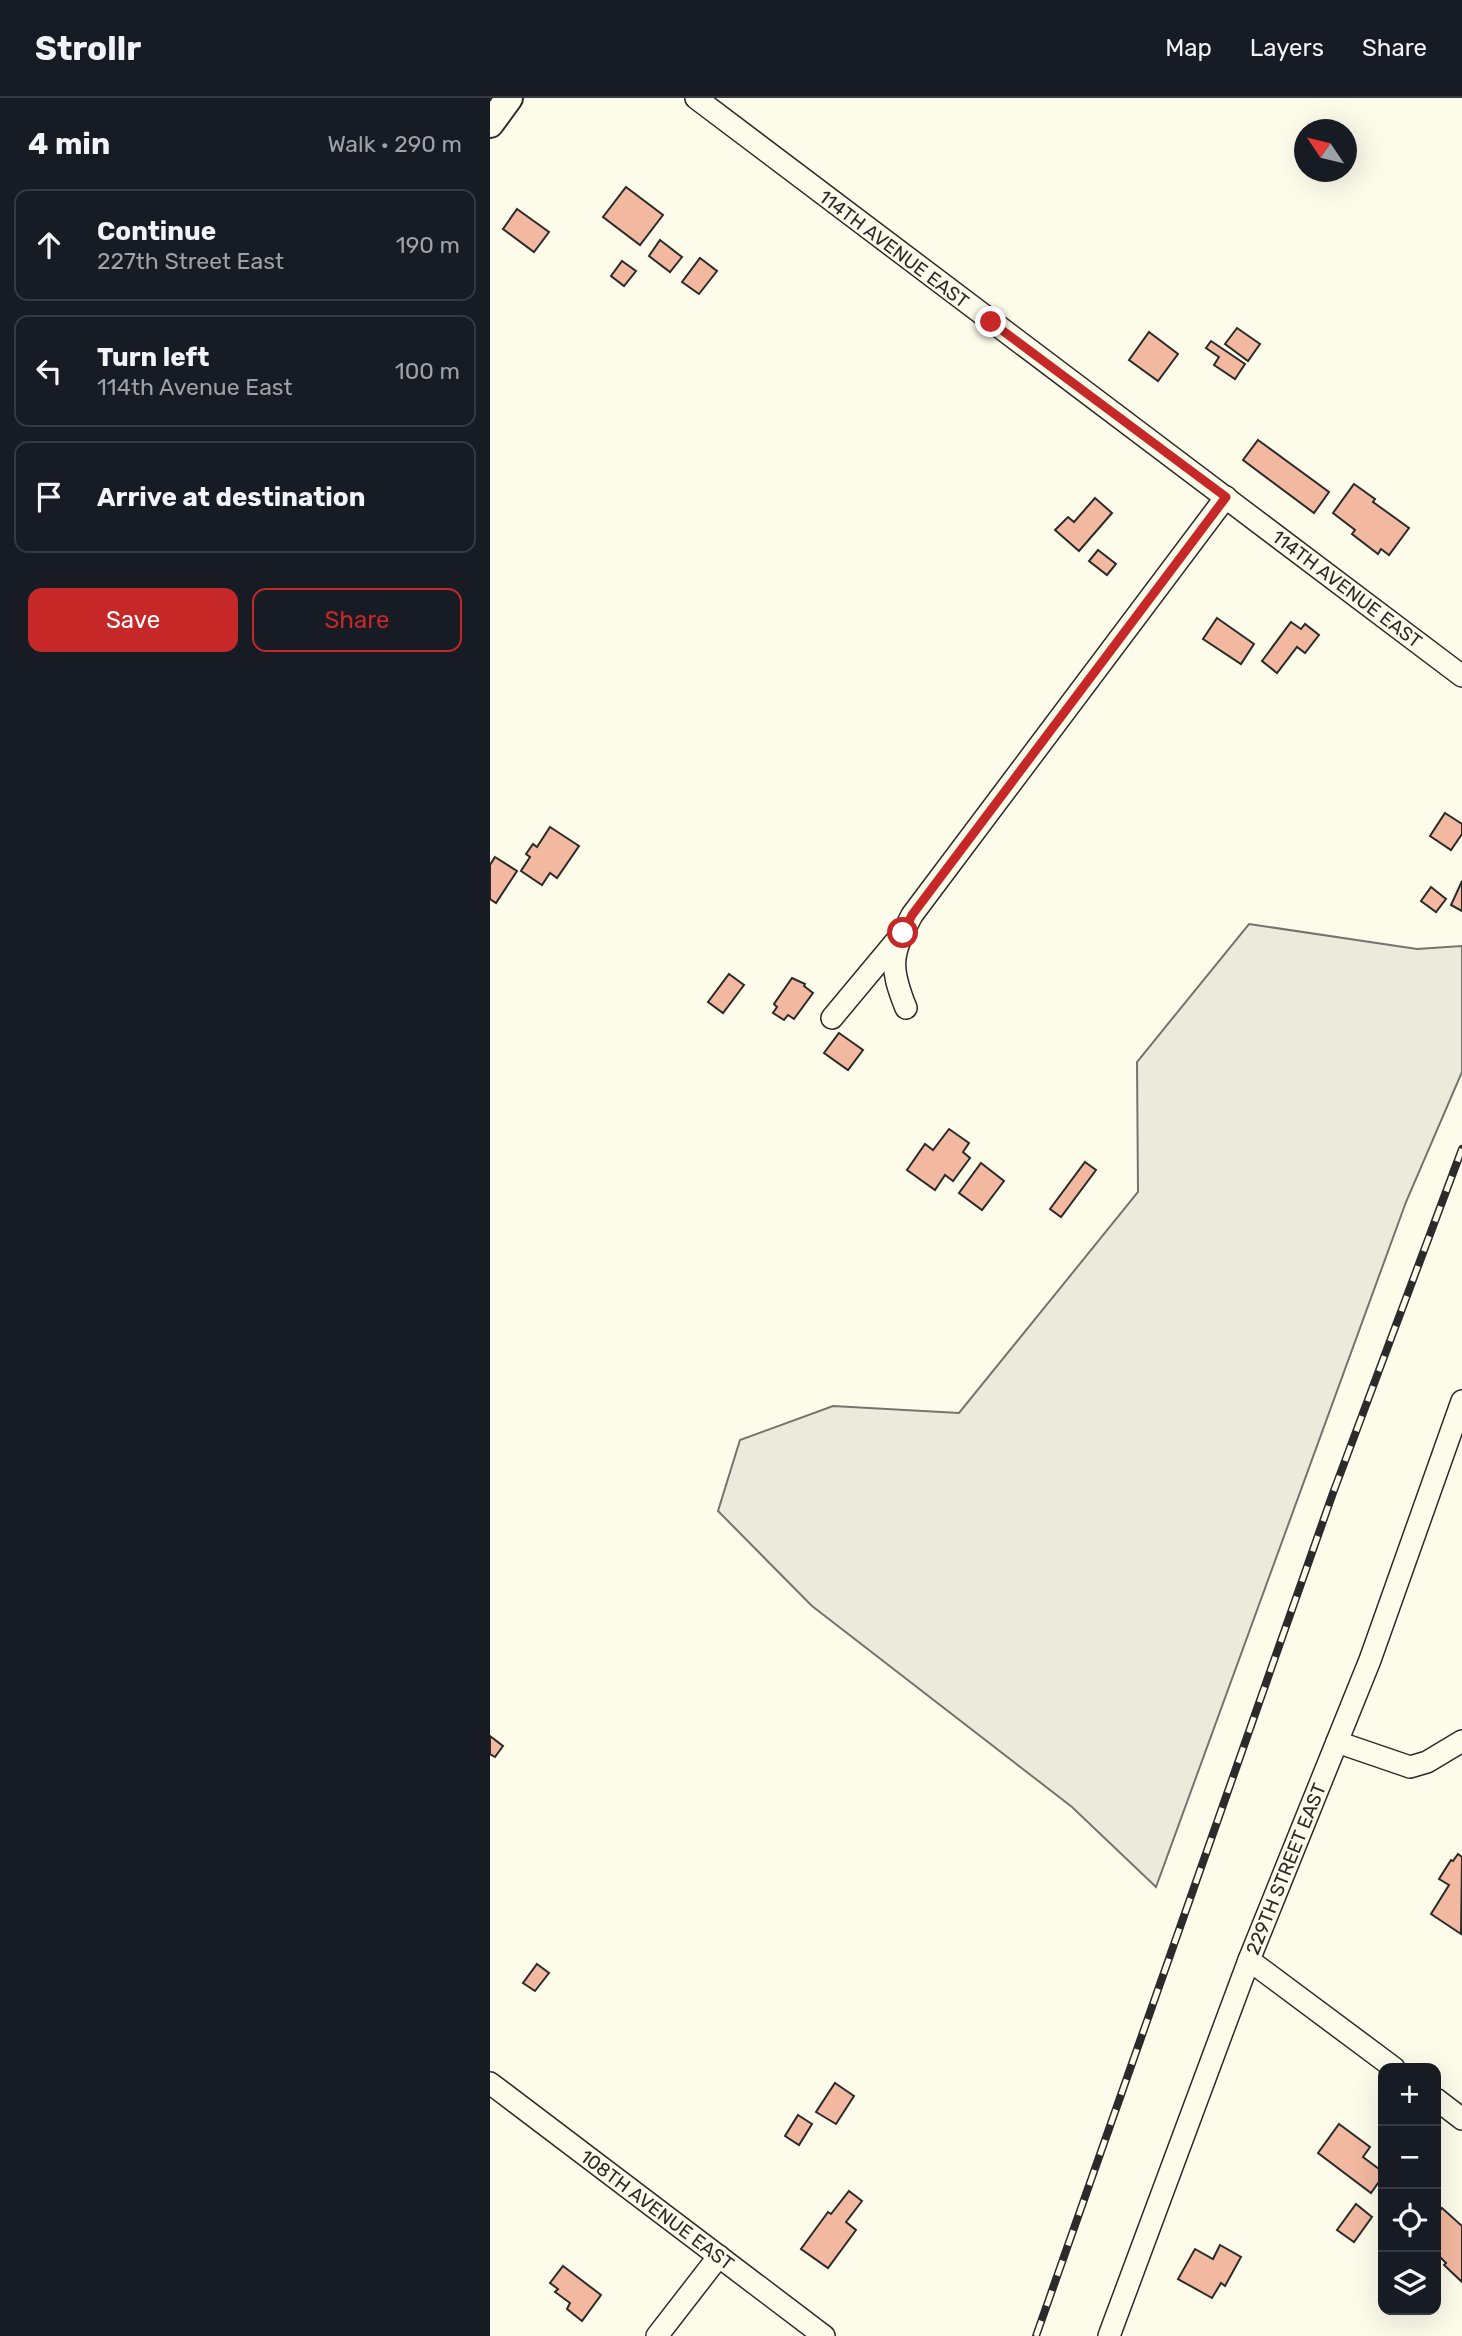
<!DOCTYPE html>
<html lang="en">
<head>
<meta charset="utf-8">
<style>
	:root { --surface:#171b24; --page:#242831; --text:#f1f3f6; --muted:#9ea1a6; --line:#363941; --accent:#c62828 }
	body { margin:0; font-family:Rubik,sans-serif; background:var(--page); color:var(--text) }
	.controls { position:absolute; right:21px; bottom:21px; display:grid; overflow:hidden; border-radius:14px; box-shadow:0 7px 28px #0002 }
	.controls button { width:63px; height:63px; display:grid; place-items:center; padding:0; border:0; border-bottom:2px solid var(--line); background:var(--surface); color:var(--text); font:35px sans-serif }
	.compass { position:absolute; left:804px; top:21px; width:63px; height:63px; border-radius:50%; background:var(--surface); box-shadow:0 7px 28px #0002; rotate:305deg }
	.stop { position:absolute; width:21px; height:21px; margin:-16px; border:5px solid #c62828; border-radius:50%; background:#fff }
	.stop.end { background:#c62828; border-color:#fff; box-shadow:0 2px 7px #0008 }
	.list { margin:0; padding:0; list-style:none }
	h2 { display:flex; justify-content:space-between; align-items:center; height:91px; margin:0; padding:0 28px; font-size:30px }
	h2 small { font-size:23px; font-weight:400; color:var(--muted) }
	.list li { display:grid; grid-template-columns:46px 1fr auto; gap:21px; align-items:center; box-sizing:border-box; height:112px; margin:0 14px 14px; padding:0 14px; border:2px solid var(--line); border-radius:14px }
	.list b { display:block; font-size:26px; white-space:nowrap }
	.list p { margin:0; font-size:23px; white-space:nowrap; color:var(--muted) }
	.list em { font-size:23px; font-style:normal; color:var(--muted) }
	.actions { display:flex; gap:14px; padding:21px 28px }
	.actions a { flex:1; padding:16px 0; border:2px solid var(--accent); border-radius:14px; text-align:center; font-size:24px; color:var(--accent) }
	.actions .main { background:var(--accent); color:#fff }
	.icon { flex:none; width:38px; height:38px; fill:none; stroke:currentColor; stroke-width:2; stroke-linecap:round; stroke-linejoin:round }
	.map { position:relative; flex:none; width:972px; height:2238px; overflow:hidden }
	header { display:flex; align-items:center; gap:42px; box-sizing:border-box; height:98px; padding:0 35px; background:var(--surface); border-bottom:2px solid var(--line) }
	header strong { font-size:33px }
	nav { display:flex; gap:38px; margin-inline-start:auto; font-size:24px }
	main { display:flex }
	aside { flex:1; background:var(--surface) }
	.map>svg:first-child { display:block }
	.green { fill:#ecebdb; stroke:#74746e; stroke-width:2 }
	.building { fill:#f2b8a0; stroke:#2b2b2b; stroke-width:2 }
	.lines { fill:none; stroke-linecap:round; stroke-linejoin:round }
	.minor-casing { stroke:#2b2b2b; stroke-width:24 }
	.major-casing { stroke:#2b2b2b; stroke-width:30 }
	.minor { stroke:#fdfbea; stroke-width:21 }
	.major { stroke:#fdfbea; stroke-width:26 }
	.rail-casing { stroke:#2b2b2b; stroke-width:8 }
	.rail { stroke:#fdfbea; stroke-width:5; stroke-dasharray:16; stroke-linecap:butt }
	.route { stroke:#c62828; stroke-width:9 }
	.labels { text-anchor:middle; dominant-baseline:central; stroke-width:5; stroke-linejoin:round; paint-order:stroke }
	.street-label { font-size:19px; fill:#2b2b2b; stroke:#fdfbea }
</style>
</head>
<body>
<header>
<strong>Strollr</strong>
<nav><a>Map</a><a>Layers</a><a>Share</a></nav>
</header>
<main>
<aside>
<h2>4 min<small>Walk · 290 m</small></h2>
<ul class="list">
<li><svg class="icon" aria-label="ahead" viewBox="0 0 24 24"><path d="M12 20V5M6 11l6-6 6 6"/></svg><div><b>Continue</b><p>227th Street East</p></div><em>190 m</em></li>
<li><svg class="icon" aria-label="left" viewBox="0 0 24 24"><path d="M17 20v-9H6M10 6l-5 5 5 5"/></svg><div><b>Turn left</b><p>114th Avenue East</p></div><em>100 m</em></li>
<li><svg class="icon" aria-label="arrive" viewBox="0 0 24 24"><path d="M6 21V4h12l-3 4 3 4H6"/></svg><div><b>Arrive at destination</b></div></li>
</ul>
<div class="actions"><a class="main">Save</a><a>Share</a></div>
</aside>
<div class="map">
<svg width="972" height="2238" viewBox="0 0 972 2238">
	<rect width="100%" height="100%" fill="#fdfbea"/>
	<path class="green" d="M 759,826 L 927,851 L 972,848 L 972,974 L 916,1104 L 666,1789 L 582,1709 L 322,1508 L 228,1413 L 250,1342 L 343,1308 L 469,1315 L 648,1094 L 647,964 Z"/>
	<g class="building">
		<path d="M 136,89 L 173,117 L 150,147 L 113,119 Z"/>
		<path d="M 27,111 L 59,134 L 44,154 L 13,131 Z"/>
		<path d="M 170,142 L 192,159 L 180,174 L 159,158 Z"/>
		<path d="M 210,160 L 227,173 L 209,196 L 192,184 Z"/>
		<path d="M 132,163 L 146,173 L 134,188 L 121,178 Z"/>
		<path d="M 747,230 L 770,246 L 758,263 L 735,246 Z"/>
		<path d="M 659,234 L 688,256 L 668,283 L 639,262 Z"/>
		<path d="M 721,243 L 755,266 L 745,281 L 724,267 L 729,259 L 716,250 Z"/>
		<path d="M 768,342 L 839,394 L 824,415 L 753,362 Z"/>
		<path d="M 864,386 L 885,401 L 883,404 L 919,430 L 899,457 L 891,451 L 888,456 L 862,436 L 865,432 L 843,415 Z"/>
		<path d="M 605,400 L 622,415 L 589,453 L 565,432 L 578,419 L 584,424 Z"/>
		<path d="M 608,452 L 626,466 L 617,477 L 599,463 Z"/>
		<path d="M 727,520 L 764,546 L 751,566 L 713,541 Z"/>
		<path d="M 801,524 L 811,531 L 815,526 L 829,537 L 815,555 L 807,549 L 787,575 L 772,563 Z"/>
		<path d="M 955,715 L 972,726 L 972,736 L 961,752 L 940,738 Z"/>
		<path d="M 60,729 L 89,748 L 67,780 L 60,775 L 52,787 L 31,773 L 40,759 L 36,756 L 43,746 L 47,749 Z"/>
		<path d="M 5,759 L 27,773 L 6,805 L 0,801 L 0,767 Z"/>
		<path d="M 972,783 L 972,813 L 961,807 Z"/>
		<path d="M 941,789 L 956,801 L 946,814 L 931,803 Z"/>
		<path d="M 239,876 L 254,887 L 233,915 L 218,904 Z"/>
		<path d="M 302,880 L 315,886 L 314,888 L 323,895 L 304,921 L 298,917 L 294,922 L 283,915 L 287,909 L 284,906 Z"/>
		<path d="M 349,935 L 373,952 L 358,972 L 334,955 Z"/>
		<path d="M 459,1031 L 479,1045 L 473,1054 L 480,1060 L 463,1083 L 455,1077 L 445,1092 L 417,1072 L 435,1046 L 443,1052 Z"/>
		<path d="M 595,1064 L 606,1072 L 571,1119 L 560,1111 Z"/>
		<path d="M 491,1065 L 514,1083 L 492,1112 L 469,1095 Z"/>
		<path d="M 0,1638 L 13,1648 L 5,1659 L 0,1656 Z"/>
		<path d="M 968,1756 L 972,1759 L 971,1836 L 941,1816 L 959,1787 L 949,1781 L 961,1762 L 963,1763 Z"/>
		<path d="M 47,1866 L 59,1875 L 45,1893 L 33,1885 Z"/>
		<path d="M 345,1985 L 364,1998 L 346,2026 L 326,2014 Z"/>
		<path d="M 308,2017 L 322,2026 L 309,2047 L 295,2038 Z"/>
		<path d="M 849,2026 L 880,2049 L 873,2059 L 893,2074 L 893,2078 L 881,2095 L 828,2055 Z"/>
		<path d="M 359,2093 L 372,2103 L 356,2124 L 366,2132 L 338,2170 L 311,2151 L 338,2114 L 341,2116 Z"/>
		<path d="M 866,2106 L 882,2119 L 864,2144 L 847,2132 Z"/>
		<path d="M 952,2110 L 972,2128 L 972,2184 L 954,2167 L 956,2165 L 946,2155 L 948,2145 L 946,2117 Z"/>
		<path d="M 730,2147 L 751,2159 L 735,2188 L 731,2185 L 722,2200 L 688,2181 L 705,2151 L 723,2161 Z"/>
		<path d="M 73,2168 L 111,2197 L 92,2223 L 77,2211 L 80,2205 L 65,2194 L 68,2191 L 60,2185 Z"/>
	</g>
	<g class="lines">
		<g class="minor-casing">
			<g id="minor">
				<path d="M 206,0 L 972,578"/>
				<path d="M 416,910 C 399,868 401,857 422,817 L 736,399"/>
				<path d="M 342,920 L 407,842"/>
				<path d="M 847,1644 L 920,1669 L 937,1664 L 972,1643"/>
				<path d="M 759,1862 L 904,1970"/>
				<path d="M 0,1985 L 334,2238"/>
				<path d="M 946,2001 L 972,2021"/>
				<path d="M 167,2238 L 229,2158"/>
				<path d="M 619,2238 L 759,1862 L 880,1562 L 972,1303"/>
			</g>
		</g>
		<g class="major-casing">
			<path id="major" d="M 0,26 L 19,0"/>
		</g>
		<use href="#minor" class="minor"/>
		<use href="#major" class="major"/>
		<g class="rail-casing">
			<path id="rail" d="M 546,2238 L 843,1395 L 972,1051"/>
		</g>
		<use href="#rail" class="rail"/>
	</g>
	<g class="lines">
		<path class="route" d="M 413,835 L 422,817 L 736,399 L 501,224"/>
	</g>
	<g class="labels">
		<g class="street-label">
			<text transform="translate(404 151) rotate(37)">114TH AVENUE EAST</text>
			<text transform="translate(857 491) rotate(37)">114TH AVENUE EAST</text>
			<text transform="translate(796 1771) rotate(-68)">229TH STREET EAST</text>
			<text transform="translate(167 2112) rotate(37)">108TH AVENUE EAST</text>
		</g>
	</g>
</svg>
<div class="controls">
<button>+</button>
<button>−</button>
<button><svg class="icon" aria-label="locate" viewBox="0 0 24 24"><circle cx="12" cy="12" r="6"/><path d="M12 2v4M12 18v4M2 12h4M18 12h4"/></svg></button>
<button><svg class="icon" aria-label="layers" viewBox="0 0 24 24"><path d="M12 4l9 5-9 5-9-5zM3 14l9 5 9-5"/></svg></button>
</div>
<svg class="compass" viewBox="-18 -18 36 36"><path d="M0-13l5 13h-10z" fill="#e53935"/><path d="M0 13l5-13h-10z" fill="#9ea1a6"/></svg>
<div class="stop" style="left:413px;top:835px"></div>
<div class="stop end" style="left:501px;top:224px"></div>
</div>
</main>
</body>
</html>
